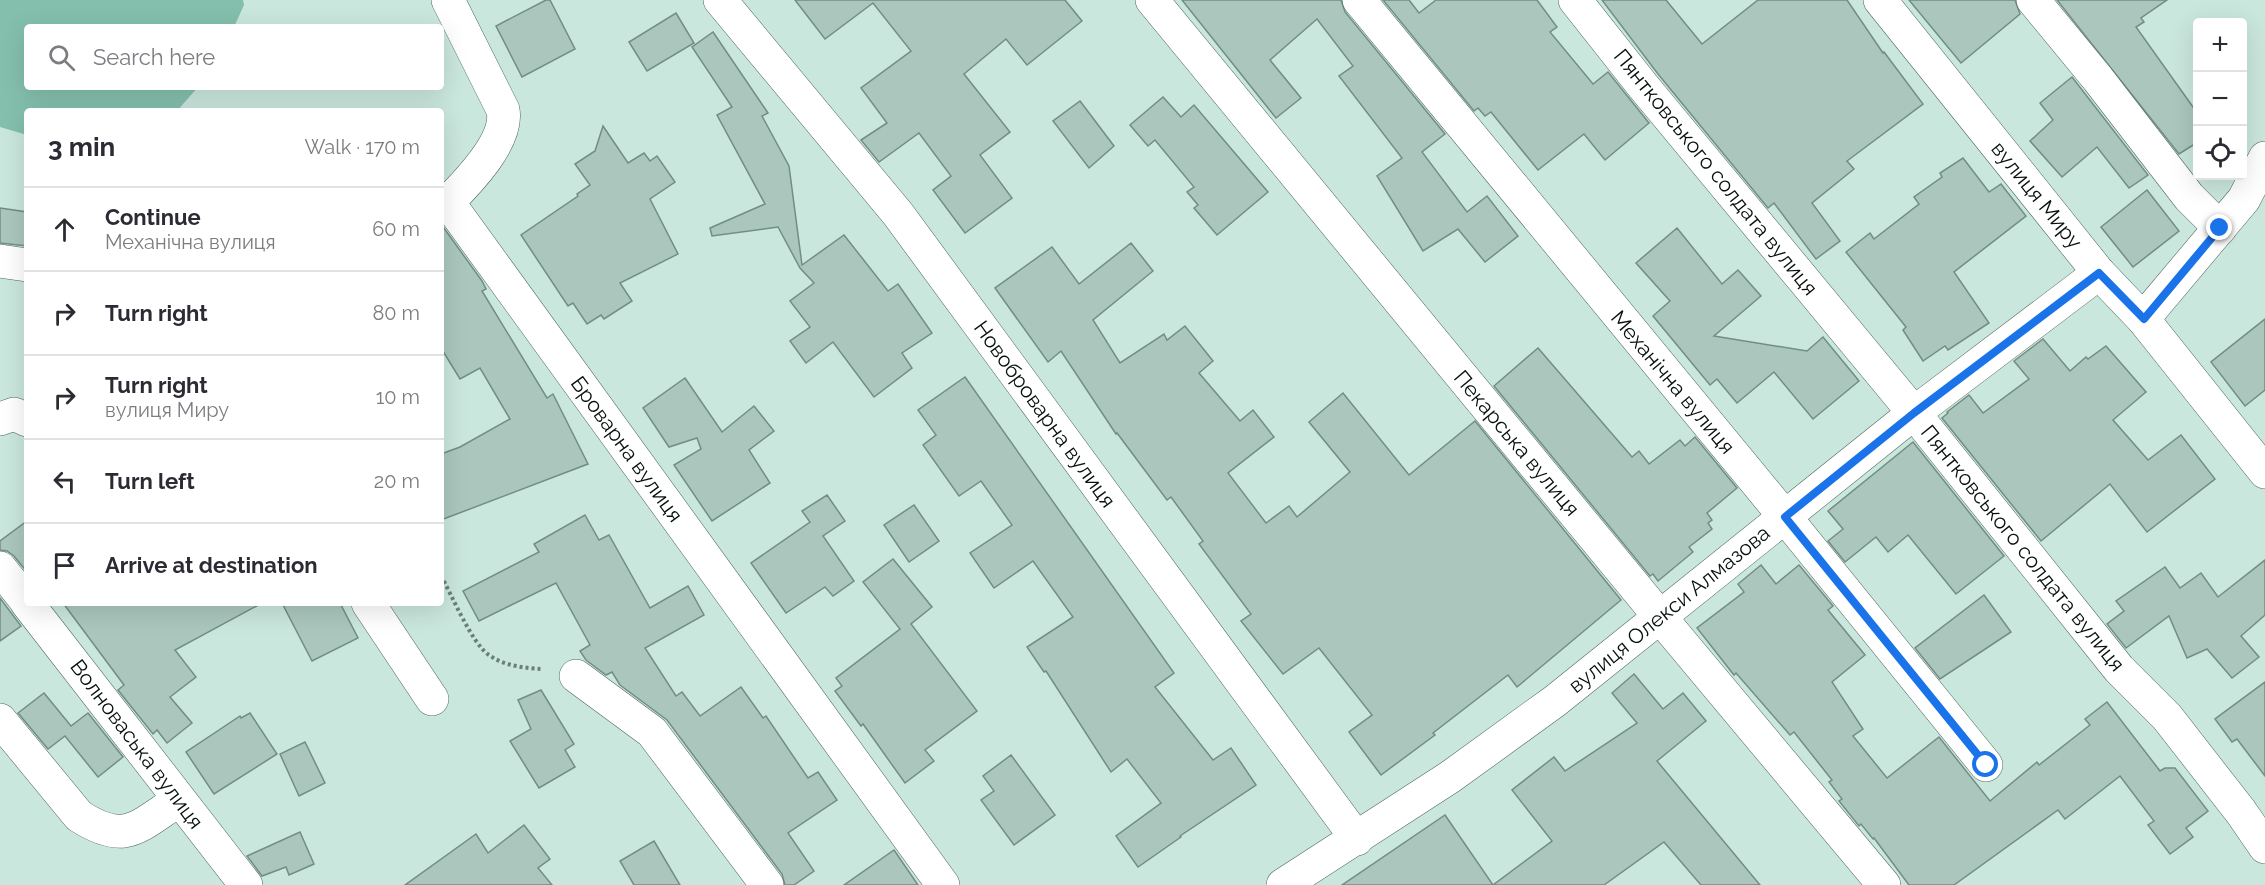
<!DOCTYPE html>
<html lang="en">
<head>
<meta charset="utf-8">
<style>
	:root { --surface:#fff; --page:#f7f7f7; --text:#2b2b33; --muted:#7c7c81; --line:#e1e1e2 }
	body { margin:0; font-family:Raleway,sans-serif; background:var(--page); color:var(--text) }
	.controls { position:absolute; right:18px; top:18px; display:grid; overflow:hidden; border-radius:6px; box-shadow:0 6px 24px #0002 }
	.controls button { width:54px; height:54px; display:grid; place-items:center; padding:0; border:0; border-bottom:2px solid var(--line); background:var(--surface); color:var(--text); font:30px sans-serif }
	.stop { position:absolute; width:18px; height:18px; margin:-14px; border:4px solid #1a73e8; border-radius:50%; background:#fff }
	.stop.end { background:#1a73e8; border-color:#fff; box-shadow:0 2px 6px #0008 }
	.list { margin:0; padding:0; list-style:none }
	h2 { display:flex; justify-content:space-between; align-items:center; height:78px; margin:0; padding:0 24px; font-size:26px }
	h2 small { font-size:20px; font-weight:400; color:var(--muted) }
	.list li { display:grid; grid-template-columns:39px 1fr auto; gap:18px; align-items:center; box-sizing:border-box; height:84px; padding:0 24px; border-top:2px solid var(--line) }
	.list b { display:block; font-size:22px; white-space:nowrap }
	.list p { margin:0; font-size:20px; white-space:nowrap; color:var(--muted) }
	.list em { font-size:20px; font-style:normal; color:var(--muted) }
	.icon { flex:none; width:33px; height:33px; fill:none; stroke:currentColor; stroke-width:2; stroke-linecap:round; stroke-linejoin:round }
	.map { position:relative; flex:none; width:2265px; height:885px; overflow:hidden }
	.search { position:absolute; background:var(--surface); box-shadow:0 6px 24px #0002; left:24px; top:24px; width:420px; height:66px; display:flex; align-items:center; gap:15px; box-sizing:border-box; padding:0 21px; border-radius:6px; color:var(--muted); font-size:22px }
	.panel { position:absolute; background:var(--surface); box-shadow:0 6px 24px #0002; left:24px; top:108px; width:420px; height:498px; border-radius:6px }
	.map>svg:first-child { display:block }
	.green { fill:#84bfad }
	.building { fill:#abc7bd; stroke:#728d84; stroke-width:1.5 }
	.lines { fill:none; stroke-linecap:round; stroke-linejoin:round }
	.minor-casing { stroke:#4d675f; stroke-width:34 }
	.path { stroke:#6b7f78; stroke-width:4; stroke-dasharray:3 3; stroke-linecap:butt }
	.minor { stroke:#fff; stroke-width:33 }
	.route { stroke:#1a73e8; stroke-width:8 }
	.labels { text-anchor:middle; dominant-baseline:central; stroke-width:5; stroke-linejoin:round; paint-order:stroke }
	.street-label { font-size:21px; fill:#06100c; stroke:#fff }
</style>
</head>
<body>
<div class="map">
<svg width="2265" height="885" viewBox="0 0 2265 885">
	<rect width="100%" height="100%" fill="#cae7dd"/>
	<path class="green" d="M 0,0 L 243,0 L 244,5 L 234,27 L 27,27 L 27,87 L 198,87 L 177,111 L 27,111 L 27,135 L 0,127 Z"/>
	<g class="building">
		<path d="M 546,0 L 550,0 L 575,49 L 522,77 L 496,26 Z"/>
		<path d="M 795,0 L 1065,0 L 1082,21 L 1027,65 L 1006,39 L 964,74 L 1010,132 L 980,155 L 1012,198 L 965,233 L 933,190 L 951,176 L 919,133 L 879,162 L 861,140 L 887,123 L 861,88 L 911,51 L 873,3 L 825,39 Z"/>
		<path d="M 1182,0 L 1341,0 L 1345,12 L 1445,134 L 1422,152 L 1467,212 L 1487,196 L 1518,236 L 1485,262 L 1458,229 L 1423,251 L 1377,176 L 1402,158 L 1339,76 L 1353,66 L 1317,19 L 1270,60 L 1301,98 L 1276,118 Z"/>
		<path d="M 1383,0 L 1409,0 L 1419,13 L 1436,0 L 1537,0 L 1557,27 L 1550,32 L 1593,84 L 1608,72 L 1649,123 L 1605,160 L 1584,134 L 1538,170 L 1491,112 L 1485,116 L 1478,108 L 1474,111 Z"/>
		<path d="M 1602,0 L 1666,0 L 1702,44 L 1758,0 L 1847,0 L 1883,53 L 1884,52 L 1923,104 L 1847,161 L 1854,169 L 1812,203 L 1840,241 L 1816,259 L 1774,203 L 1768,208 L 1658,74 Z"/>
		<path d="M 1909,0 L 2015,0 L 2020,14 L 1961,63 Z"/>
		<path d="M 2057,0 L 2167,0 L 2141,18 L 2144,22 L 2136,27 L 2198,114 L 2198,142 L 2179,154 Z"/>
		<path d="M 676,13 L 694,43 L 647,71 L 629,42 Z"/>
		<path d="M 713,32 L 768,113 L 762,116 L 789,166 L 802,265 L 844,235 L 888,291 L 898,284 L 932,333 L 902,353 L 912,368 L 874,397 L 833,342 L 806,363 L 790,341 L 810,327 L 790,301 L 814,283 L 800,268 L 778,227 L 712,236 L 710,228 L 765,204 L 717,115 L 732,107 L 692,47 Z"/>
		<path d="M 2072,77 L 2148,175 L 2129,188 L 2097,147 L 2062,177 L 2030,141 L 2053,120 L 2040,103 Z"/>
		<path d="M 1163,97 L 1181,117 L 1194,105 L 1268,192 L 1217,235 L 1194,208 L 1198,205 L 1187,192 L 1194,187 L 1155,140 L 1148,146 L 1130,125 Z"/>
		<path d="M 1080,101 L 1114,146 L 1089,168 L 1053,121 Z"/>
		<path d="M 603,126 L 628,163 L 644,153 L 650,161 L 657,156 L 675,182 L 650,199 L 678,254 L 620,283 L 632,301 L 604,319 L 601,315 L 587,324 L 573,303 L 568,306 L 521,235 L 578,196 L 577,194 L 590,185 L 575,164 L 595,151 Z"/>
		<path d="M 1963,158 L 1989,192 L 2001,184 L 2026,216 L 1954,272 L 1989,323 L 1948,350 L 1945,346 L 1923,361 L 1903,330 L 1906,327 L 1846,252 L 1870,233 L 1874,239 L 1919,204 L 1914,197 L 1942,177 L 1940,173 Z"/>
		<path d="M 2147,190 L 2179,231 L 2133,267 L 2101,227 Z"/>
		<path d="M 0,208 L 27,212 L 27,246 L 0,243 Z"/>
		<path d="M 441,224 L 482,281 L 486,289 L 482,291 L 547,398 L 553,394 L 588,464 L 441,520 L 441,454 L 460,447 L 510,419 L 480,368 L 460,379 L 441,348 Z"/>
		<path d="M 1677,228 L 1722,284 L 1738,270 L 1761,296 L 1714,336 L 1807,351 L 1823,337 L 1859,381 L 1813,419 L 1774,372 L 1737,403 L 1717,379 L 1710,385 L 1653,316 L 1670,301 L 1636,263 Z"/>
		<path d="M 1131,243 L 1153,271 L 1093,320 L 1120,363 L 1164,334 L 1167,340 L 1185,326 L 1213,361 L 1199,373 L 1240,421 L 1253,410 L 1274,437 L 1228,473 L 1266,523 L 1289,506 L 1297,517 L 1350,472 L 1309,422 L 1343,393 L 1409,475 L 1475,421 L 1621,600 L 1517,687 L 1508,675 L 1433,733 L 1435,735 L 1381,775 L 1349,732 L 1372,715 L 1319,648 L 1283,674 L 1241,621 L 1251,614 L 1199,544 L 1203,541 L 1171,497 L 1167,500 L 1117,433 L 1116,434 L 1061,351 L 1048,362 L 995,288 L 1052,247 L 1079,284 Z"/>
		<path d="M 2265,319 L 2265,390 L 2245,406 L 2211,362 Z"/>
		<path d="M 2043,339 L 2070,371 L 2086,357 L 2088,359 L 2106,346 L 2146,392 L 2113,420 L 2148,460 L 2181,435 L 2215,479 L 2147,532 L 2110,484 L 2041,541 L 1942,418 L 1948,413 L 1947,412 L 1969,395 L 1983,413 L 2029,379 L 2014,361 Z"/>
		<path d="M 1538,348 L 1632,457 L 1639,451 L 1649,464 L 1680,440 L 1685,446 L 1695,437 L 1737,488 L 1707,513 L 1712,520 L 1708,523 L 1712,529 L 1689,547 L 1693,552 L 1658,581 L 1653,574 L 1650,576 L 1494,386 Z"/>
		<path d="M 965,377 L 1174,673 L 1155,687 L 1213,760 L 1231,748 L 1256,785 L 1180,836 L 1181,837 L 1138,867 L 1116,836 L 1161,803 L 1127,759 L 1111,772 L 1046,671 L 1044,672 L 1027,647 L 1073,617 L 1033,561 L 994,588 L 970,553 L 1012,525 L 981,481 L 959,496 L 923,445 L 936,435 L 918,410 Z"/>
		<path d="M 685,378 L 722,432 L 754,406 L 774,431 L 749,450 L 770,483 L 712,521 L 674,465 L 701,449 L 697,438 L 669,447 L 643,408 Z"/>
		<path d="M 1913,442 L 2004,556 L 1956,594 L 1908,535 L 1888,552 L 1876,537 L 1845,562 L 1828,541 L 1843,529 L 1828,511 Z"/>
		<path d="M 827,495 L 845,521 L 823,536 L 854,581 L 833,596 L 825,587 L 786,613 L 751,563 L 810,522 L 802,511 Z"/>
		<path d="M 914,505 L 939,541 L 909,562 L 884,525 Z"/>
		<path d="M 585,515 L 599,540 L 609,535 L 650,608 L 688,586 L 704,615 L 645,648 L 676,696 L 682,692 L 700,716 L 741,687 L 763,718 L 766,716 L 808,778 L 818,772 L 837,800 L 788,833 L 814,871 L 794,885 L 785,885 L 782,874 L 667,720 L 620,685 L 612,672 L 606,675 L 586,660 L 580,651 L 590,645 L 556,583 L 479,621 L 463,591 L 539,552 L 534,544 Z"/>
		<path d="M 27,521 L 27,572 L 14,556 L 7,551 L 0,550 L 0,541 Z"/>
		<path d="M 893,559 L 932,607 L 911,624 L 977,711 L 925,750 L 934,761 L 905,783 L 863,724 L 861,726 L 835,691 L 842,686 L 836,678 L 900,629 L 863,582 Z"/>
		<path d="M 2265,560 L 2265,615 L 2241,636 L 2259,657 L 2232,678 L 2207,649 L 2187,658 L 2169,616 L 2126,648 L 2107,624 L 2124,611 L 2116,601 L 2165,567 L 2180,588 L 2201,573 L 2218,597 Z"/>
		<path d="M 1761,565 L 1776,584 L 1799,565 L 1833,606 L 1828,610 L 1865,655 L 1832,682 L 1863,729 L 1853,736 L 1887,778 L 1939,737 L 1990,801 L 2037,762 L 2039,765 L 2090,725 L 2085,719 L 2107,702 L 2160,771 L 2165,768 L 2175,768 L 2208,811 L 2186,828 L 2193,837 L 2170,854 L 2148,825 L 2154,821 L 2120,776 L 2065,819 L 2058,810 L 1954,885 L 1909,885 L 1874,838 L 1873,839 L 1861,824 L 1859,826 L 1839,801 L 1842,799 L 1829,782 L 1832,780 L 1794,732 L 1790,735 L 1736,673 L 1734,675 L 1697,628 L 1744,592 L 1738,584 Z"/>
		<path d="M 1984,595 L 2011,632 L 1940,679 L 1915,648 Z"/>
		<path d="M 0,598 L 21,626 L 0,641 Z"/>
		<path d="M 63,603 L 262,603 L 175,650 L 196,677 L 170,697 L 192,723 L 167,743 L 157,730 L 153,734 L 118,690 L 124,685 Z"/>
		<path d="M 282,603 L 340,603 L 358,638 L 312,661 Z"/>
		<path d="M 1634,674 L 1663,709 L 1683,693 L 1706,721 L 1657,761 L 1760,885 L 1701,885 L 1664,842 L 1604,885 L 1493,885 L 1552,841 L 1512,790 L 1554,757 L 1565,771 L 1637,723 L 1612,693 Z"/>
		<path d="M 2265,682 L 2265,776 L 2237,739 L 2232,742 L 2215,719 Z"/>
		<path d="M 541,690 L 574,744 L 565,750 L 575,767 L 539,788 L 510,741 L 531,729 L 518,700 Z"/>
		<path d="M 44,693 L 71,726 L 88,713 L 123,757 L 98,777 L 65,736 L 48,749 L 18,713 Z"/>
		<path d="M 250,713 L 277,754 L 214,794 L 186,752 L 240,716 L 241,718 Z"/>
		<path d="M 305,742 L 325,783 L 299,796 L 280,754 Z"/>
		<path d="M 1011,755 L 1055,815 L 1014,845 L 981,800 L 994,791 L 983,776 Z"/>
		<path d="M 1445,815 L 1493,885 L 1342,885 Z"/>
		<path d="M 524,825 L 550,859 L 538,868 L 552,885 L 405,885 L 476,834 L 488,853 Z"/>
		<path d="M 300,832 L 314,864 L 289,875 L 286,867 L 262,876 L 247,856 Z"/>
		<path d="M 654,841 L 680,885 L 634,885 L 620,861 Z"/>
		<path d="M 894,850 L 918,885 L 844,885 Z"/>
	</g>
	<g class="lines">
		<g class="minor-casing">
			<g id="minor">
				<path d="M 448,0 L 503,110 C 509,140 468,182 448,202 L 943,885"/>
				<path d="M 720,0 L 898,214 L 1357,839"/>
				<path d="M 1152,0 L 1660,617 L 1884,885"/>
				<path d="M 1359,0 L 1785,517 L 1986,765"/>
				<path d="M 1575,0 L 1643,86 L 1914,413 L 2119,669 L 2167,717 L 2241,812 L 2265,847"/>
				<path d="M 1880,0 L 2099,273 L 2143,319 L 2265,472"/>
				<path d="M 2033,0 L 2098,79 L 2189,197 L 2220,228"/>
				<path d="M 0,261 L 27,265"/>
				<path d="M 2143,319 L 2244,199 L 2265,158"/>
				<path d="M 0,419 L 14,414 L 27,420"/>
				<path d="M 0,568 L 27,602"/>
				<path d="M 27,603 L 246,885"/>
				<path d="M 368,603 L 432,699"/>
				<path d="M 576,676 L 652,732 L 767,885"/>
				<path d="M 0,720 L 79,816 C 126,846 137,827 179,800"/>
				<path d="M 1283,885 L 1450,777 L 1555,701 L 1914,413 L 2099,273"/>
			</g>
		</g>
		<path class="path" d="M 441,576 C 452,595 472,644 489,655 C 504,666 525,668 542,669"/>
		<use href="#minor" class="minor"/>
	</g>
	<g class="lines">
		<path class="route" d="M 1986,765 L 1785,517 L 1914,413 L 2099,273 L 2144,319 L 2220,228"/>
	</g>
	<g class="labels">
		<g class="street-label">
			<text transform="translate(1716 172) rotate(51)">Пянтковського солдата вулиця</text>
			<text transform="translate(2037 195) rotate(51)">вулиця Миру</text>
			<text transform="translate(1673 382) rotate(50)">Механічна вулиця</text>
			<text transform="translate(1045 414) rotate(54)">Новоброварна вулиця</text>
			<text transform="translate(1517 443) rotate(50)">Пекарська вулиця</text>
			<text transform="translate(627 449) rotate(54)">Броварна вулиця</text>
			<text transform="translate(2023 548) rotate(51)">Пянтковського солдата вулиця</text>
			<text transform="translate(1669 609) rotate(-39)">вулиця Олекси Алмазова</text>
			<text transform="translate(137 744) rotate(53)">Волноваська вулиця</text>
		</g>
	</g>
</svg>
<div class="controls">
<button>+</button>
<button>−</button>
<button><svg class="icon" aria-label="locate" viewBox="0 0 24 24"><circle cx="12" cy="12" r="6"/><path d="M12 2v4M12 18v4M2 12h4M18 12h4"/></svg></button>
</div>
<div class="stop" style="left:1986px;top:765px"></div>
<div class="stop end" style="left:2220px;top:228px"></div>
<div class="search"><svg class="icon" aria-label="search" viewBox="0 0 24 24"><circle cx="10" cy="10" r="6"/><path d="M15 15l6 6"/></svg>Search here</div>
<section class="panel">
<h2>3 min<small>Walk · 170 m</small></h2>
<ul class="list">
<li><svg class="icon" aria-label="ahead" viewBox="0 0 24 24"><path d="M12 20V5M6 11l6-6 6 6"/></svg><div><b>Continue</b><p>Механічна вулиця</p></div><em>60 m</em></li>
<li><svg class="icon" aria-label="right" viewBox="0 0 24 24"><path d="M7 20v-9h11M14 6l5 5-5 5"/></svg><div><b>Turn right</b></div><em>80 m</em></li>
<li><svg class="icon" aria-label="right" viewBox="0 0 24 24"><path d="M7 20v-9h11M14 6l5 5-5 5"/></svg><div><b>Turn right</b><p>вулиця Миру</p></div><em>10 m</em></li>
<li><svg class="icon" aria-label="left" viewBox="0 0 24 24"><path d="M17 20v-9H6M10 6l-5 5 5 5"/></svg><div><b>Turn left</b></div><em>20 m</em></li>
<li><svg class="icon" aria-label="arrive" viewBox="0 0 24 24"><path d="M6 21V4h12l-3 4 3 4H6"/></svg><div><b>Arrive at destination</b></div></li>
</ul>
</section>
</div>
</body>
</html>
